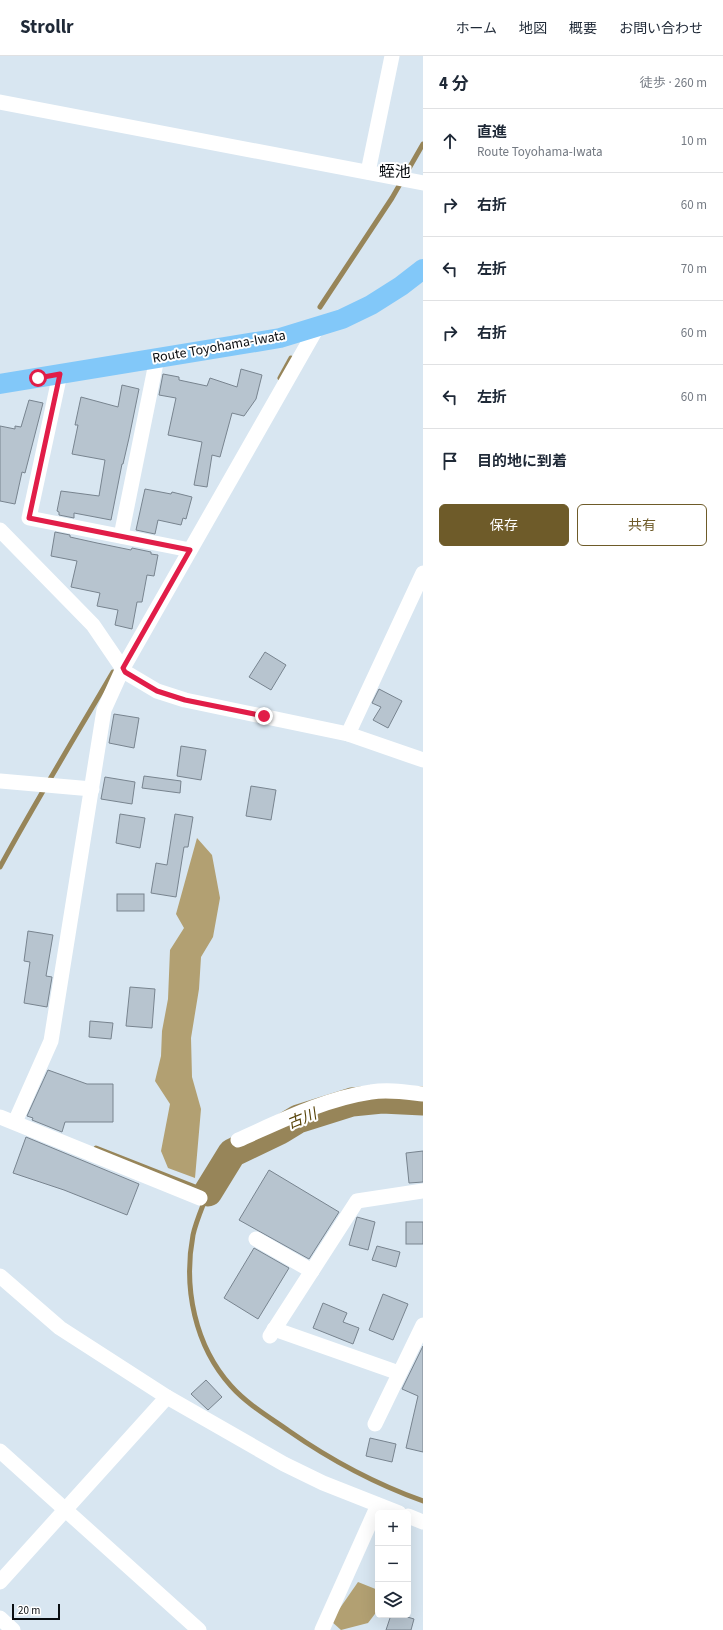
<!DOCTYPE html>
<html lang="ja">
<head>
<meta charset="utf-8">
<style>
	:root { --surface:#fff; --page:#f6f6f7; --text:#1f2937; --muted:#747a83; --line:#e0e1e3; --accent:#6e5b29 }
	body { margin:0; font-family:"Source Sans 3","Noto Sans JP",sans-serif; background:var(--page); color:var(--text) }
	.controls { position:absolute; right:12px; bottom:12px; display:grid; overflow:hidden; border-radius:6px; box-shadow:0 4px 16px #0002 }
	.controls button { width:36px; height:36px; display:grid; place-items:center; padding:0; border:0; border-bottom:1px solid var(--line); background:var(--surface); color:var(--text); font:20px sans-serif }
	.scale { position:absolute; left:12px; bottom:10px; width:48px; box-sizing:border-box; padding-left:4px; border:2px solid #090d11; border-top:0; font-size:11px; line-height:14px; white-space:nowrap; color:#090d11; -webkit-text-stroke:3px #fff; paint-order:stroke }
	.stop { position:absolute; width:12px; height:12px; margin:-9px; border:3px solid #e11d48; border-radius:50%; background:#fff }
	.stop.end { background:#e11d48; border-color:#fff; box-shadow:0 1px 4px #0008 }
	.list { margin:0; padding:0; list-style:none }
	h2 { display:flex; justify-content:space-between; align-items:center; height:52px; margin:0; padding:0 16px; font-size:17px }
	h2 small { font-size:13px; font-weight:400; color:var(--muted) }
	.list li { display:grid; grid-template-columns:26px 1fr auto; gap:12px; align-items:center; box-sizing:border-box; height:64px; padding:0 16px; border-top:1px solid var(--line) }
	.list b { display:block; font-size:15px; white-space:nowrap }
	.list p { margin:0; font-size:13px; white-space:nowrap; color:var(--muted) }
	.list em { font-size:13px; font-style:normal; color:var(--muted) }
	.actions { display:flex; gap:8px; padding:12px 16px }
	.actions a { flex:1; padding:9px 0; border:1px solid var(--accent); border-radius:6px; text-align:center; font-size:14px; color:var(--accent) }
	.actions .main { background:var(--accent); color:#fff }
	.icon { flex:none; width:22px; height:22px; fill:none; stroke:currentColor; stroke-width:2; stroke-linecap:round; stroke-linejoin:round }
	.map { position:relative; flex:none; width:423px; height:1574px; overflow:hidden }
	header { display:flex; align-items:center; gap:24px; box-sizing:border-box; height:56px; padding:0 20px; background:var(--surface); border-bottom:1px solid var(--line) }
	header strong { font-size:19px }
	nav { display:flex; gap:22px; margin-inline-start:auto; font-size:14px }
	main { display:flex }
	aside { flex:1; background:var(--surface) }
	.map>svg:first-child { display:block }
	.forest { fill:#b2a072 }
	.lines { fill:none; stroke-linecap:round; stroke-linejoin:round }
	.stream { stroke:#978559; stroke-width:5 }
	.river { stroke:#978559; stroke-width:29 }
	.building { fill:#b7c4cf; stroke:#78848f }
	.minor { stroke:#fff; stroke-width:15 }
	.major { stroke:#82c8f9; stroke-width:20 }
	.route { stroke:#e11d48; stroke-width:5 }
	.labels { text-anchor:middle; dominant-baseline:central; stroke-width:4; stroke-linejoin:round; paint-order:stroke }
	.street-label { font-size:14px; fill:#090d11; stroke:#fff }
	.water-label { font-size:15px; font-style:italic; fill:#584409; stroke:#fff }
	.quarter-label { font-size:16px; fill:#090d11; stroke:#fff }
</style>
</head>
<body>
<header>
<strong>Strollr</strong>
<nav><a>ホーム</a><a>地図</a><a>概要</a><a>お問い合わせ</a></nav>
</header>
<main>
<div class="map">
<svg width="423" height="1574" viewBox="0 0 423 1574">
	<rect width="100%" height="100%" fill="#d8e6f1"/>
	<g class="forest">
		<path d="M 197,782 L 212,799 L 220,842 L 213,881 L 201,901 L 199,933 L 191,982 L 192,1021 L 201,1053 L 195,1122 L 168,1112 L 161,1095 L 170,1048 L 155,1025 L 161,1000 L 162,975 L 168,943 L 170,894 L 184,872 L 176,858 Z"/>
		<path d="M 358,1526 L 378,1534 L 378,1554 L 368,1567 L 341,1574 L 331,1565 Z"/>
	</g>
	<g class="lines">
		<g class="stream">
			<path d="M 320,251 L 392,142 L 423,88"/>
			<path d="M 280,322 L 291,302"/>
			<path d="M 0,811 C 36,745 75,681 113,616"/>
			<path d="M 96,1092 L 208,1136 C 203,1150 196,1165 193,1179 C 183,1232 195,1290 231,1330 C 247,1348 269,1361 289,1375 C 332,1405 373,1427 423,1445"/>
		</g>
		<path class="river" d="M 208,1136 L 232,1097 L 280,1074 L 298,1063 L 352,1046 L 382,1043 L 423,1045"/>
	</g>
	<g class="building">
		<path d="M 241,313 L 262,319 L 256,343 L 244,360 L 232,357 L 220,401 L 212,399 L 207,431 L 194,429 L 202,386 L 168,379 L 176,342 L 159,339 L 163,318 L 179,321 L 179,324 L 207,330 L 210,322 L 237,331 Z"/>
		<path d="M 122,329 L 139,333 L 129,382 L 123,408 L 122,408 L 111,464 L 74,457 L 74,462 L 59,459 L 59,456 L 57,455 L 61,435 L 99,440 L 105,404 L 72,398 L 78,369 L 75,369 L 81,341 L 118,351 Z"/>
		<path d="M 29,344 L 43,347 L 25,417 L 22,416 L 15,448 L 0,445 L 0,370 L 15,373 L 15,370 L 21,371 Z"/>
		<path d="M 145,433 L 171,438 L 172,436 L 192,441 L 186,463 L 183,462 L 181,469 L 158,464 L 155,478 L 136,474 Z"/>
		<path d="M 55,476 L 70,479 L 70,481 L 97,487 L 131,494 L 132,492 L 151,496 L 151,498 L 158,499 L 154,520 L 147,519 L 142,546 L 137,546 L 132,573 L 115,569 L 118,554 L 97,550 L 100,537 L 71,531 L 77,505 L 51,500 Z"/>
		<path d="M 265,596 L 286,609 L 271,634 L 249,621 Z"/>
		<path d="M 379,633 L 402,645 L 388,672 L 373,664 L 381,651 L 372,647 Z"/>
		<path d="M 114,658 L 139,662 L 134,692 L 109,687 Z"/>
		<path d="M 181,690 L 206,694 L 201,724 L 177,720 Z"/>
		<path d="M 144,720 L 181,725 L 180,737 L 142,732 Z"/>
		<path d="M 105,721 L 135,726 L 132,748 L 101,743 Z"/>
		<path d="M 251,730 L 276,734 L 271,764 L 246,760 Z"/>
		<path d="M 120,758 L 145,762 L 140,792 L 116,787 Z"/>
		<path d="M 175,758 L 193,761 L 188,791 L 184,791 L 176,841 L 151,837 L 156,807 L 167,809 Z"/>
		<rect x="117" y="838" width="27" height="17"/>
		<path d="M 28,875 L 53,879 L 46,920 L 52,921 L 47,951 L 24,947 L 30,906 L 24,905 Z"/>
		<path d="M 130,931 L 155,933 L 152,972 L 126,970 Z"/>
		<path d="M 90,965 L 113,967 L 111,983 L 89,981 Z"/>
		<path d="M 48,1014 L 87,1028 L 113,1028 L 113,1066 L 65,1066 L 62,1076 L 32,1064 L 33,1062 L 27,1060 Z"/>
		<path d="M 26,1081 L 139,1128 L 127,1159 L 64,1134 L 13,1117 Z"/>
		<path d="M 423,1095 L 423,1126 L 409,1127 L 406,1097 Z"/>
		<path d="M 269,1114 L 339,1156 L 309,1203 L 239,1164 Z"/>
		<path d="M 357,1161 L 375,1166 L 368,1194 L 349,1189 Z"/>
		<rect x="406" y="1166" width="17" height="22"/>
		<path d="M 377,1190 L 400,1196 L 396,1211 L 372,1204 Z"/>
		<path d="M 254,1192 L 289,1212 L 258,1263 L 224,1242 Z"/>
		<path d="M 383,1238 L 408,1248 L 393,1284 L 369,1274 Z"/>
		<path d="M 323,1247 L 347,1257 L 343,1266 L 359,1272 L 353,1288 L 313,1272 Z"/>
		<path d="M 423,1290 L 423,1396 L 406,1392 L 418,1340 L 402,1333 Z"/>
		<path d="M 206,1324 L 222,1341 L 208,1354 L 191,1338 Z"/>
		<path d="M 370,1382 L 396,1388 L 392,1406 L 366,1400 Z"/>
		<path d="M 391,1559 L 401,1559 L 414,1563 L 411,1574 L 386,1574 Z"/>
	</g>
	<g class="lines">
		<g class="minor">
			<path d="M 0,46 L 423,127"/>
			<path d="M 368,116 L 392,0"/>
			<path d="M 60,318 L 29,462 L 190,494"/>
			<path d="M 0,474 L 93,569 L 125,616 L 157,635 L 185,644 L 348,678 L 423,704"/>
			<path d="M 121,480 L 157,302"/>
			<path d="M 348,678 L 423,517"/>
			<path d="M 0,725 L 92,733"/>
			<path d="M 0,1061 L 200,1142"/>
			<path d="M 15,1066 L 51,985 L 104,654 L 123,612 L 318,270"/>
			<path d="M 238,1084 C 281,1065 324,1043 371,1036 C 388,1033 406,1036 423,1038"/>
			<path d="M 256,1183 L 312,1215"/>
			<path d="M 0,1220 L 60,1272 L 167,1341 L 284,1408 L 323,1427 L 399,1457"/>
			<path d="M 274,1273 L 399,1317"/>
			<path d="M 270,1280 L 357,1145 L 423,1135"/>
			<path d="M 375,1368 L 423,1269"/>
			<path d="M 0,1395 L 199,1574"/>
			<path d="M 408,1460 L 423,1466"/>
			<path d="M 0,1526 L 167,1341"/>
			<path d="M 0,1562 L 13,1574"/>
			<path d="M 322,1574 L 378,1449"/>
		</g>
		<path class="major" d="M 0,328 L 280,282 L 342,263 L 371,249 L 401,230 L 423,213"/>
	</g>
	<g class="lines">
		<path class="route" d="M 38,322 L 60,318 L 29,462 L 190,494 L 123,612 L 125,616 L 157,635 L 185,644 L 264,660"/>
	</g>
	<g class="labels">
		<g class="street-label">
			<text transform="translate(219 291) rotate(-10)">Route Toyohama-Iwata</text>
		</g>
		<g class="water-label">
			<text transform="translate(302 1063) rotate(-22)">古川</text>
		</g>
		<g class="quarter-label">
			<text x="395" y="116">蛭池</text>
		</g>
	</g>
</svg>
<div class="controls">
<button>+</button>
<button>−</button>
<button><svg class="icon" aria-label="layers" viewBox="0 0 24 24"><path d="M12 4l9 5-9 5-9-5zM3 14l9 5 9-5"/></svg></button>
</div>
<div class="scale">20 m</div>
<div class="stop" style="left:38px;top:322px"></div>
<div class="stop end" style="left:264px;top:660px"></div>
</div>
<aside>
<h2>4 分<small>徒歩 · 260 m</small></h2>
<ul class="list">
<li><svg class="icon" aria-label="ahead" viewBox="0 0 24 24"><path d="M12 20V5M6 11l6-6 6 6"/></svg><div><b>直進</b><p>Route Toyohama-Iwata</p></div><em>10 m</em></li>
<li><svg class="icon" aria-label="right" viewBox="0 0 24 24"><path d="M7 20v-9h11M14 6l5 5-5 5"/></svg><div><b>右折</b></div><em>60 m</em></li>
<li><svg class="icon" aria-label="left" viewBox="0 0 24 24"><path d="M17 20v-9H6M10 6l-5 5 5 5"/></svg><div><b>左折</b></div><em>70 m</em></li>
<li><svg class="icon" aria-label="right" viewBox="0 0 24 24"><path d="M7 20v-9h11M14 6l5 5-5 5"/></svg><div><b>右折</b></div><em>60 m</em></li>
<li><svg class="icon" aria-label="left" viewBox="0 0 24 24"><path d="M17 20v-9H6M10 6l-5 5 5 5"/></svg><div><b>左折</b></div><em>60 m</em></li>
<li><svg class="icon" aria-label="arrive" viewBox="0 0 24 24"><path d="M6 21V4h12l-3 4 3 4H6"/></svg><div><b>目的地に到着</b></div></li>
</ul>
<div class="actions"><a class="main">保存</a><a>共有</a></div>
</aside>
</main>
</body>
</html>
